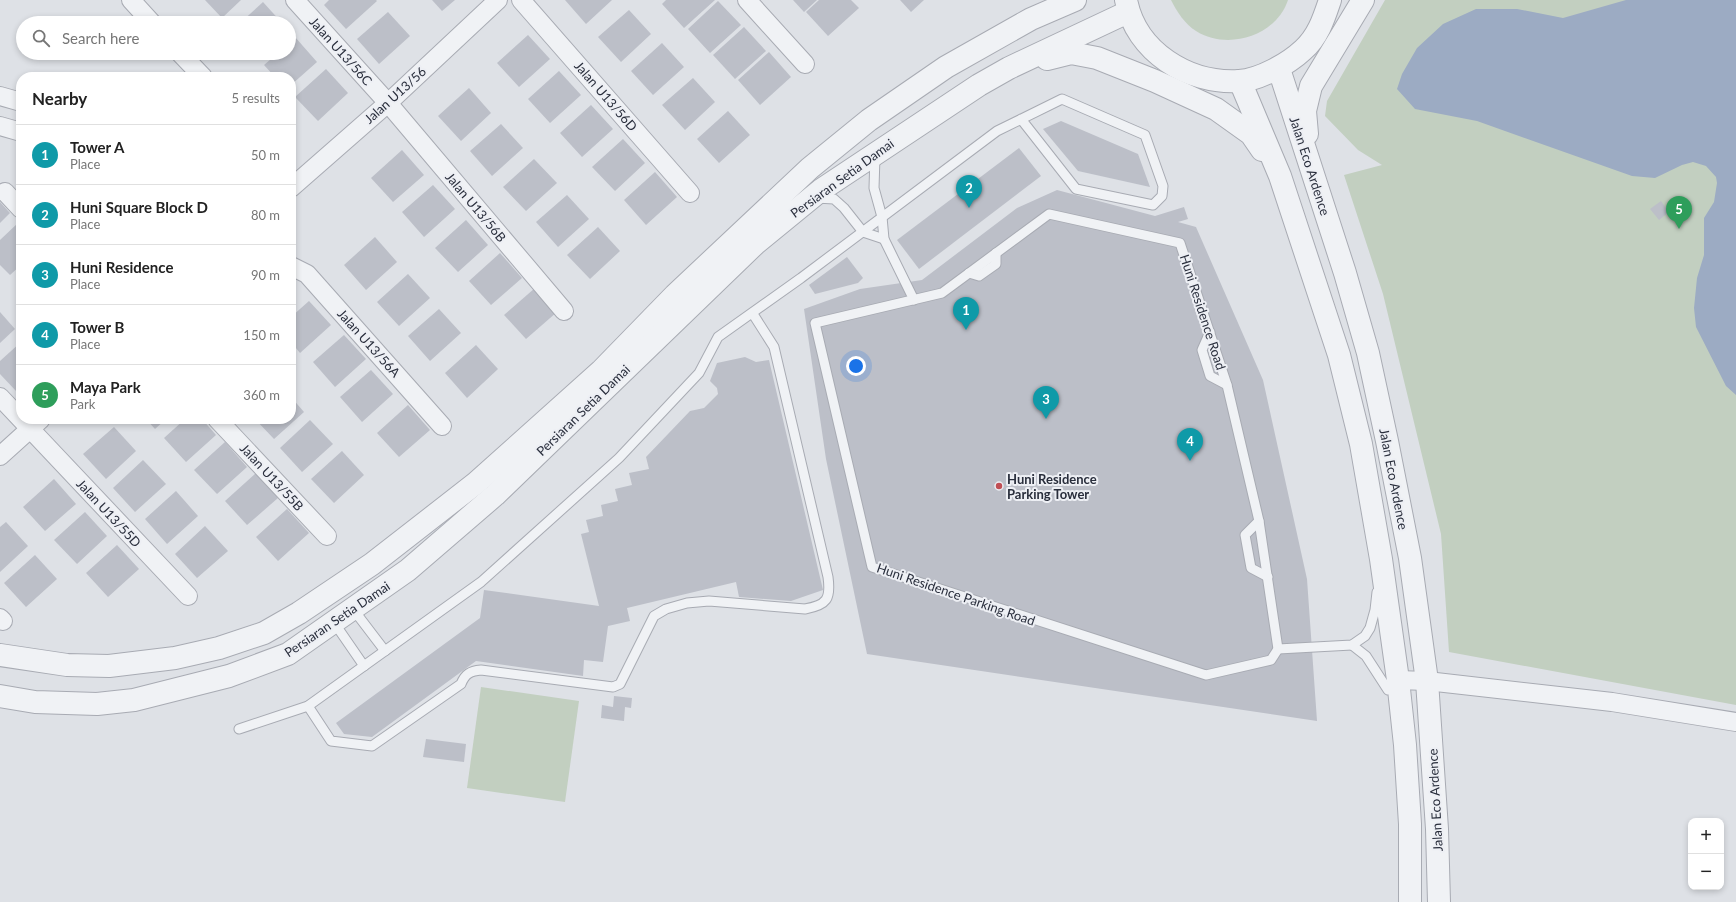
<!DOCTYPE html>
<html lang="en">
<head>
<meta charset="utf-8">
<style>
	:root { --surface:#fff; --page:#f6f6f6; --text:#222; --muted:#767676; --line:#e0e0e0; --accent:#db2777 }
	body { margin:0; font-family:Lato,sans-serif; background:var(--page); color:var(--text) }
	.controls { position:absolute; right:12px; bottom:12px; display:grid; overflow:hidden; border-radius:8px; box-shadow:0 2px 6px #0003 }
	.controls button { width:36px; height:36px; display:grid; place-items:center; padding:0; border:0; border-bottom:1px solid var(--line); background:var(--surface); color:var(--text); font:20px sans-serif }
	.you { position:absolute; left:856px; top:366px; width:14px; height:14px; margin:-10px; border:3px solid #fff; border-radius:50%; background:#1a73e8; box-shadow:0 0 0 6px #1a73e833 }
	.badge { display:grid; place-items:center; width:26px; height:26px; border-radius:50%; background:var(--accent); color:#fff; font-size:13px; font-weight:700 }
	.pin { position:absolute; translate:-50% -33px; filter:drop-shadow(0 1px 2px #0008) }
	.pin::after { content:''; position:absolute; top:21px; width:14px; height:12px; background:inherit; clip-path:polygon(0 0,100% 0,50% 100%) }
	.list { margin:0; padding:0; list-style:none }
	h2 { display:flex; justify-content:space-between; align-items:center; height:52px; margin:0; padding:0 16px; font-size:17px }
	h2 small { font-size:13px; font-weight:400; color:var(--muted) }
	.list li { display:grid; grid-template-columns:26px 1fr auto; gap:12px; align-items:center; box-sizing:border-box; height:60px; padding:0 16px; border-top:1px solid var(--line) }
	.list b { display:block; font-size:15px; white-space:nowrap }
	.list p { margin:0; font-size:13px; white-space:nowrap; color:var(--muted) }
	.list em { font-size:13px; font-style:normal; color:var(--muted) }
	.icon { flex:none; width:22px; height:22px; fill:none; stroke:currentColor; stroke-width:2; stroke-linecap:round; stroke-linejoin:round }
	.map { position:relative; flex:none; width:1736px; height:902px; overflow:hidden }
	.search { position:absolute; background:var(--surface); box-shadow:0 2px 6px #0003; left:16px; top:16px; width:280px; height:44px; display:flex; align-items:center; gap:10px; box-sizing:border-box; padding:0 14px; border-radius:22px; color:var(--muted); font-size:15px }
	.panel { position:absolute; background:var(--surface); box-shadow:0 2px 6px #0003; left:16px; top:72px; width:280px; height:352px; border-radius:16px }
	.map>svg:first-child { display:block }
	.green { fill:#c2cfc0 }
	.water { fill:#9cabc3 }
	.building { fill:#bcbfc8 }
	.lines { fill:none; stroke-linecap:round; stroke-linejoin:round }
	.service-casing { stroke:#a8abb3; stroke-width:11 }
	.minor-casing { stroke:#a8abb3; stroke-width:20 }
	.tertiary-casing { stroke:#a8abb3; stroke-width:24 }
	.service { stroke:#f0f2f5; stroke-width:9 }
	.minor { stroke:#f0f2f5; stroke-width:18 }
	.tertiary { stroke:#f0f2f5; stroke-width:22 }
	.poi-dot { fill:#c04e54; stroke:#edeff4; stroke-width:1.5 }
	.labels { text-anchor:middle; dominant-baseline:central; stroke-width:4; stroke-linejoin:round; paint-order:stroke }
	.street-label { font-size:13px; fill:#292e3c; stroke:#edeff4 }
	.poi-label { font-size:13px; font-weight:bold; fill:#292e3c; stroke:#edeff4; text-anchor:start }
</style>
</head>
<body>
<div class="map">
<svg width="1736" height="902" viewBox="0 0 1736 902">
	<rect width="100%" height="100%" fill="#dee1e6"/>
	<g class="green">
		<path d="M 1171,0 L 1288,0 C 1276,36 1228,51 1196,31 C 1185,24 1177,12 1171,0 Z"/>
		<path d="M 1385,0 L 1736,0 L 1736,705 L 1449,652 L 1441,534 L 1383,294 L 1344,175 L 1382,165 L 1358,150 L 1325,116 L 1327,101 Z"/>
		<path d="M 481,687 L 579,701 L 565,802 L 467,788 Z"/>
	</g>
	<path class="water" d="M 1626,0 L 1736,0 L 1736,395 L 1726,386 L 1696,327 L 1694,308 L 1697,278 L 1704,255 L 1704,218 L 1714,202 L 1717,183 L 1716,177 L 1706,166 L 1693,162 L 1682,165 L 1655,178 L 1632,176 L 1477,121 L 1415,109 L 1397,89 L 1402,74 L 1417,48 L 1443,24 L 1476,9 L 1517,9 L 1563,18 Z"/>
	<g class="building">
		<path d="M 205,0 L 241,0 L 222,18 Z"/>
		<path d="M 329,0 L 376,0 L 377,1 L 346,29 L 324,5 Z"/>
		<path d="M 432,0 L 455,0 L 442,11 Z"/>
		<path d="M 565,0 L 612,0 L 586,24 Z"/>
		<path d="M 666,0 L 715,0 L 684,28 L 662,4 Z"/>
		<path d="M 793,0 L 817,0 L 804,12 Z"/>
		<path d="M 819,0 L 851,0 L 859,8 L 828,36 L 806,12 Z"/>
		<path d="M 900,0 L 924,0 L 911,12 Z"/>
		<path d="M 718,1 L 741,25 L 710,53 L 688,29 Z"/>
		<path d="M 263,2 L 282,23 L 240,23 Z"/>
		<path d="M 629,10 L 651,34 L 621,62 L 598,37 Z"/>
		<path d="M 388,12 L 410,36 L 379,64 L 357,39 Z"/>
		<path d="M 744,27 L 766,51 L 735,79 L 713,55 Z"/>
		<path d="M 528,35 L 550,59 L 519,87 L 497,63 Z"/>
		<path d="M 295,37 L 317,62 L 291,85 L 291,77 L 275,77 L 264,65 L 278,53 L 289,53 L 289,43 Z"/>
		<path d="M 662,43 L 684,67 L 653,95 L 631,71 Z"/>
		<path d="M 769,52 L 791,77 L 760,105 L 738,80 Z"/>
		<path d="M 326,69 L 348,93 L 318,121 L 295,97 Z"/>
		<path d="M 559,71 L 581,95 L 550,123 L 528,99 Z"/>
		<path d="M 693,78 L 715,102 L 685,130 L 662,105 Z"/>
		<path d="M 469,88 L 491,113 L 461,141 L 438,116 Z"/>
		<path d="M 591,105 L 613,129 L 582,157 L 560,133 Z"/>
		<path d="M 728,111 L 750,135 L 719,163 L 697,139 Z"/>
		<path d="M 1061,121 L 1138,154 L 1150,187 L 1078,171 L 1043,129 Z"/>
		<path d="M 501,124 L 523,148 L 492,176 L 470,151 Z"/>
		<path d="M 623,139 L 645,163 L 615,191 L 592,167 Z"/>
		<path d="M 1019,148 L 1041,176 L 919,269 L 897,240 Z"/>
		<path d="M 402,150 L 424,175 L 393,202 L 371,178 Z"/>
		<path d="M 534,159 L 557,183 L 526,211 L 503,187 Z"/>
		<path d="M 655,172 L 677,197 L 646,225 L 624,200 Z"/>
		<path d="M 433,185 L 455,209 L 424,237 L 402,212 Z"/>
		<path d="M 1057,190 L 1155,216 L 1184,207 L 1188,219 L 1178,222 L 1196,227 L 1263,380 L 1307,579 L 1317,721 L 867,654 L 826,459 L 804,309 L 860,289 L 922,280 L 1017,208 Z"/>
		<path d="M 567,195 L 589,219 L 558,247 L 536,222 Z"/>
		<path d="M 1661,201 L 1669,212 L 1659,220 L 1650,209 Z"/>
		<path d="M 0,202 L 10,213 L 0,223 Z"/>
		<path d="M 466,220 L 488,245 L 458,272 L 435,248 Z"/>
		<path d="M 18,223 L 21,226 L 21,265 L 10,275 L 0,265 L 0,240 Z"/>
		<path d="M 598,227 L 620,251 L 590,279 L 567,255 Z"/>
		<path d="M 375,237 L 397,262 L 366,290 L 344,265 Z"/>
		<path d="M 500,253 L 522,278 L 491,305 L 469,281 Z"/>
		<path d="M 847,257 L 863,278 L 858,283 L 815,294 L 809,285 Z"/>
		<path d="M 408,274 L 430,298 L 399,326 L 377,302 Z"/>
		<path d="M 535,288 L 557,312 L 526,339 L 504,315 Z"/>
		<path d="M 309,301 L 331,325 L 300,353 L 291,342 L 291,317 Z"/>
		<path d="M 439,309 L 461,333 L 430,361 L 408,336 Z"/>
		<path d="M 0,312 L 15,329 L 0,343 Z"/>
		<path d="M 344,335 L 366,359 L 335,387 L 313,362 Z"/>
		<path d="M 21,342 L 21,387 L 16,391 L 0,374 L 0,361 Z"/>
		<path d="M 476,345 L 498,369 L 467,398 L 445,373 Z"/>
		<path d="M 745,357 L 756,362 L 769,360 L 823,590 L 791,601 L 739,597 L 736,582 L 627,608 L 630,621 L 608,626 L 603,662 L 584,660 L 583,676 L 476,661 L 372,737 L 344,734 L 336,723 L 480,618 L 484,590 L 599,606 L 581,534 L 589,532 L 586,520 L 603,516 L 601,505 L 618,501 L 615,489 L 632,485 L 629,473 L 649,469 L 646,457 L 690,411 L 704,408 L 718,394 L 717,388 L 710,381 L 717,363 Z"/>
		<path d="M 371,370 L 393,394 L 362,422 L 340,397 Z"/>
		<path d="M 291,397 L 304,412 L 274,439 L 255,419 L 291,419 Z"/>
		<path d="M 408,405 L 430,430 L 399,457 L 377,433 Z"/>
		<path d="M 146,419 L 166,419 L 155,429 Z"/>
		<path d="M 185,419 L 202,419 L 216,435 L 186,462 L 164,438 Z"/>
		<path d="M 310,420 L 333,444 L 302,472 L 280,448 Z"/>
		<path d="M 114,427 L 136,451 L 106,479 L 83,454 Z"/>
		<path d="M 225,442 L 247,467 L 217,494 L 194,470 Z"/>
		<path d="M 342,451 L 364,475 L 334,503 L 311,479 Z"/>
		<path d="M 143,460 L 166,484 L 135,512 L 113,488 Z"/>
		<path d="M 256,473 L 278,498 L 247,525 L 225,501 Z"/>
		<path d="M 54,479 L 76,504 L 45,531 L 23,507 Z"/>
		<path d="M 176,491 L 198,516 L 167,544 L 145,519 Z"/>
		<path d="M 287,509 L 309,533 L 278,561 L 256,537 Z"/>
		<path d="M 85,512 L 107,536 L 77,564 L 54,540 Z"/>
		<path d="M 6,522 L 28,546 L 0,572 L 0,527 Z"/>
		<path d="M 205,526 L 228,551 L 197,578 L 175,554 Z"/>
		<path d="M 117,545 L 139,569 L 108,597 L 86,573 Z"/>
		<path d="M 35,555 L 57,579 L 26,607 L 4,583 Z"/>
		<path d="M 614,696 L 632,698 L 631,708 L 625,707 L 624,721 L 601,718 L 602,705 L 613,707 Z"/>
		<path d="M 426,739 L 466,744 L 464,762 L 423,757 Z"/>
	</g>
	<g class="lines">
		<g class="service-casing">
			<g id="service">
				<path d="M 875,156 L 874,188 L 882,217 L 884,239 L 914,300"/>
				<path d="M 816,198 L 834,199 L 844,208 L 863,232 L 884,239"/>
				<path d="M 1049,214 L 1180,243 L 1227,385 L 1259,521 L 1278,649 L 1271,660 L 1206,675 L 872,567 L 815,323 L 942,293 Z"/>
				<path d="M 969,273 L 979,276 L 996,264 L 996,253"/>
				<path d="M 1210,332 L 1202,350 L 1210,376 L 1227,385"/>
				<path d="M 1259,521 L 1245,535 L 1251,568 L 1268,577"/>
				<path d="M 353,609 L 385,651"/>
				<path d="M 333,621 L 364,666"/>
				<path d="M 1352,645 L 1366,656 L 1388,690"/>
				<path d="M 1278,649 L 1352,645 L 1365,636 L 1370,628 L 1375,610 L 1377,592"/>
				<path d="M 308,706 L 331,741 L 372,746 L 461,684 C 465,674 470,671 481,670 L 613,687 L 620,684 L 654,616 L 666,609 L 687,603 L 709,601 L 805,609 C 827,605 831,599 828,577 L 774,347 L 753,314"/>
				<path d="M 239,729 L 308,706 L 481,582 L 619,458 L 699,373 L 718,337 L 801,278 L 997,131 L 1062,99 L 1145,135 L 1163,186 L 1162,196 L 1153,205 L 1076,189 L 1021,119"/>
			</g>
		</g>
		<g class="minor-casing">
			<g id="minor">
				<path d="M 131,0 L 152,23"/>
				<path d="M 295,0 L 388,103 L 564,311"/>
				<path d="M 521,0 L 690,193"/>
				<path d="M 747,0 L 805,64"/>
				<path d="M 180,53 L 203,77"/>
				<path d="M 0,96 L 21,102"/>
				<path d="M 0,126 L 21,132"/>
				<path d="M 291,188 L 388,103 L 498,0"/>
				<path d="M 5,192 L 21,209"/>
				<path d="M 291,266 L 307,274 L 442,426"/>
				<path d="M 0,397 L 188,596"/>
				<path d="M 217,419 L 327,536"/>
				<path d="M 0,456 L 41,419"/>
				<path d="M 0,618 L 3,621"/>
				<path d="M 1398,680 L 1427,681 L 1612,702 L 1736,722"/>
			</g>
		</g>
		<g class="tertiary-casing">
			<g id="tertiary">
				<path d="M 1126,0 C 1136,52 1188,84 1239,81 C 1259,80 1288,64 1303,50 C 1318,37 1324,18 1330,0"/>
				<path d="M 1047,59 L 1071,53 L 1097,58 L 1155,81 L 1216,109 L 1251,134 L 1262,150"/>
				<path d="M 1279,69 L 1345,273 L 1368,353 L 1387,441 L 1410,558 L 1427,681 L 1437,829 L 1439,902"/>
				<path d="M 1240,81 L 1280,176 L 1339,355 L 1361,444 L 1381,559 L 1398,680 L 1405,745 L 1410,824 L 1410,902"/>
				<path d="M 1307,134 L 1305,111 L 1311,86 L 1363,0"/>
				<path d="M 0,655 L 67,665 L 109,666 L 175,658 L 219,648 L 264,633 L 299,613 L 372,564 L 476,483 L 601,371 L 675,295 L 810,168 L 869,120 L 946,67 L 1031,19 L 1075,0"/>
				<path d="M 0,696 L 35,702 L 97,704 L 134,700 L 229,676 L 288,654 L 408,570 L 495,495 L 755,244 L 821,190 L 979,85 L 1009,68 L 1128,12"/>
			</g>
		</g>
		<use href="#service" class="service"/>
		<use href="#minor" class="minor"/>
		<use href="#tertiary" class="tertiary"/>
	</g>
	<circle class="poi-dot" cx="999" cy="486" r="4"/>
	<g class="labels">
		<g class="street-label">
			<text transform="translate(341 51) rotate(48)">Jalan U13/56C</text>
			<text transform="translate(395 95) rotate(-42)">Jalan U13/56</text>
			<text transform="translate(606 96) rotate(49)">Jalan U13/56D</text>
			<text transform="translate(1310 166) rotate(72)">Jalan Eco Ardence</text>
			<text transform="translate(842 178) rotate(-36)">Persiaran Setia Damai</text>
			<text transform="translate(476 207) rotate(50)">Jalan U13/56B</text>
			<text transform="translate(1203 312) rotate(72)">Huni Residence Road</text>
			<text transform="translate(369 343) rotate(48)">Jalan U13/56A</text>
			<text transform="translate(583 410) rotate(-44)">Persiaran Setia Damai</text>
			<text transform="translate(272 477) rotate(47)">Jalan U13/55B</text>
			<text transform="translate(1394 479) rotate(79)">Jalan Eco Ardence</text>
			<text transform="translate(109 513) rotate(47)">Jalan U13/55D</text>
			<text transform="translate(956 594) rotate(19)">Huni Residence Parking Road</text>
			<text transform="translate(337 619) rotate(-34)">Persiaran Setia Damai</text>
			<text transform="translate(1435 800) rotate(-93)">Jalan Eco Ardence</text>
		</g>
		<g class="poi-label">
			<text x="1007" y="479">Huni Residence<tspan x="1007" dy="15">Parking Tower</tspan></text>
		</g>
	</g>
</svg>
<div class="controls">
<button>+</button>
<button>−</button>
</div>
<div class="you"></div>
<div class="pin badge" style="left:966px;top:330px;background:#0f9aa8">1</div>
<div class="pin badge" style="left:969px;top:208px;background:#0f9aa8">2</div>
<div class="pin badge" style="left:1046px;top:419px;background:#0f9aa8">3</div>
<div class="pin badge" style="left:1190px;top:461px;background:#0f9aa8">4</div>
<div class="pin badge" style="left:1679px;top:229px;background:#2e9e5b">5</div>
<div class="search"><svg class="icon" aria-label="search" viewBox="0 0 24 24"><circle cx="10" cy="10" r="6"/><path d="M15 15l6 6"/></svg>Search here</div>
<section class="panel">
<h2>Nearby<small>5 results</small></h2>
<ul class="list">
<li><span class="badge" style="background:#0f9aa8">1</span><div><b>Tower A</b><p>Place</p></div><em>50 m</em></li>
<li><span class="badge" style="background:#0f9aa8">2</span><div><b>Huni Square Block D</b><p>Place</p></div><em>80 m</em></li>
<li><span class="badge" style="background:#0f9aa8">3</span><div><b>Huni Residence</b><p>Place</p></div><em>90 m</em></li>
<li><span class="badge" style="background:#0f9aa8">4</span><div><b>Tower B</b><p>Place</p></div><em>150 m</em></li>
<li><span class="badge" style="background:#2e9e5b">5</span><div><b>Maya Park</b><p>Park</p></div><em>360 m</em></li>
</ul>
</section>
</div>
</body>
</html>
